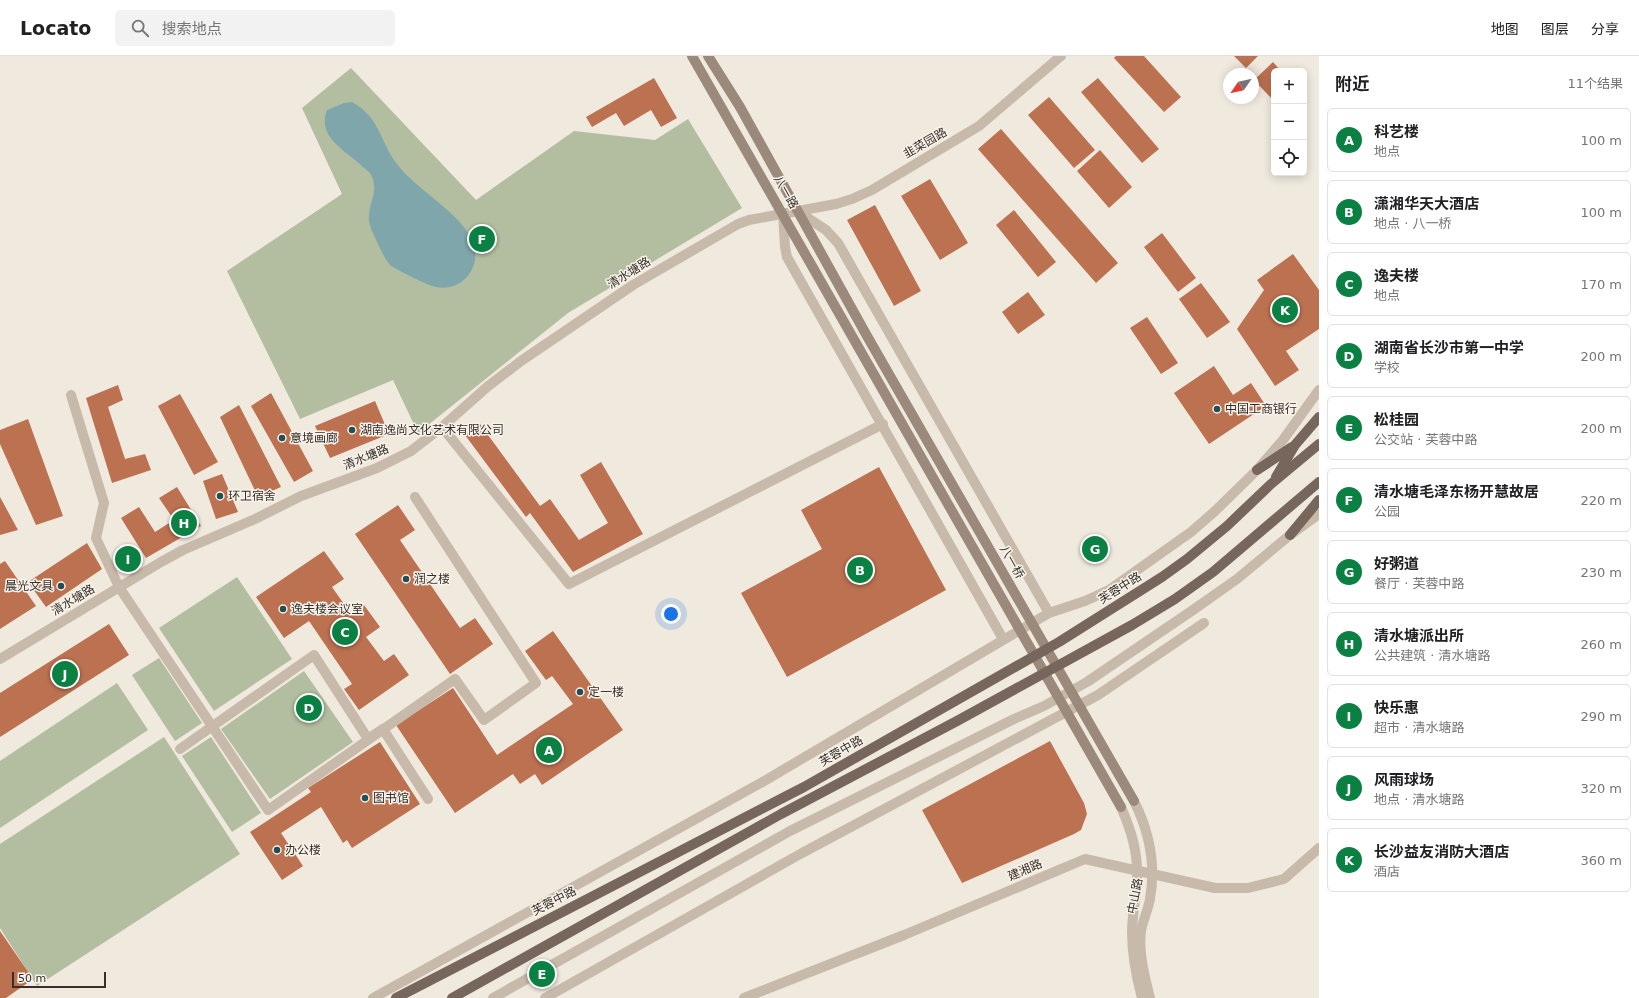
<!DOCTYPE html>
<html lang="zh">
<head>
<meta charset="utf-8">
<style>
	:root { --surface:#fff; --page:#f2f2f2; --text:#202124; --muted:#757577; --line:#e0e0e0; --accent:#0b8043 }
	body { margin:0; font-family:"DejaVu Sans","Noto Sans SC",sans-serif; background:var(--page); color:var(--text) }
	.controls { position:absolute; right:12px; top:12px; display:grid; overflow:hidden; border-radius:6px; box-shadow:0 2px 10px #0003 }
	.controls button { width:36px; height:36px; display:grid; place-items:center; padding:0; border:0; border-bottom:1px solid var(--line); background:var(--surface); color:var(--text); font:20px sans-serif }
	.compass { position:absolute; left:1223px; top:12px; width:36px; height:36px; border-radius:50%; background:var(--surface); box-shadow:0 2px 10px #0003; rotate:236deg }
	.scale { position:absolute; left:12px; bottom:10px; width:94px; box-sizing:border-box; padding-left:4px; border:2px solid #362e29; border-top:0; font-size:11px; line-height:14px; white-space:nowrap; color:#362e29; -webkit-text-stroke:3px #f8f3ea; paint-order:stroke }
	.you { position:absolute; left:671px; top:558px; width:14px; height:14px; margin:-10px; border:3px solid #fff; border-radius:50%; background:#1a73e8; box-shadow:0 0 0 6px #1a73e833 }
	.badge { display:grid; place-items:center; width:26px; height:26px; border-radius:50%; background:var(--accent); color:#fff; font-size:13px; font-weight:700 }
	.pin { position:absolute; translate:-50% -50%; border:2px solid #fff; box-shadow:0 1px 4px #0006 }
	.list { margin:0; padding:0; list-style:none }
	h2 { display:flex; justify-content:space-between; align-items:center; height:52px; margin:0; padding:0 16px; font-size:17px }
	h2 small { font-size:13px; font-weight:400; color:var(--muted) }
	.list li { display:grid; grid-template-columns:26px 1fr auto; gap:12px; align-items:center; box-sizing:border-box; height:64px; margin:0 8px 8px; padding:0 8px; border:1px solid var(--line); border-radius:6px }
	.list b { display:block; font-size:15px; white-space:nowrap }
	.list p { margin:0; font-size:13px; white-space:nowrap; color:var(--muted) }
	.list em { font-size:13px; font-style:normal; color:var(--muted) }
	.icon { flex:none; width:22px; height:22px; fill:none; stroke:currentColor; stroke-width:2; stroke-linecap:round; stroke-linejoin:round }
	.map { position:relative; flex:none; width:1319px; height:942px; overflow:hidden }
	header { display:flex; align-items:center; gap:24px; box-sizing:border-box; height:56px; padding:0 20px; background:var(--surface); border-bottom:1px solid var(--line) }
	header strong { font-size:19px }
	nav { display:flex; gap:22px; margin-inline-start:auto; font-size:14px }
	.search { width:280px; height:36px; background:var(--page); display:flex; align-items:center; gap:10px; box-sizing:border-box; padding:0 14px; border-radius:6px; color:var(--muted); font-size:15px }
	main { display:flex }
	aside { flex:1; background:var(--surface) }
	.map>svg:first-child { display:block }
	.green { fill:#b2be9f }
	.water { fill:#7fa7ab }
	.building { fill:#bc7151 }
	.lines { fill:none; stroke-linecap:round; stroke-linejoin:round }
	.minor { stroke:#c8baab; stroke-width:10 }
	.tertiary { stroke:#c8baab; stroke-width:10 }
	.secondary { stroke:#9b897c; stroke-width:10 }
	.primary { stroke:#76665c; stroke-width:10 }
	.poi-dot { fill:#224e54; stroke:#f8f3ea; stroke-width:1.5 }
	.labels { text-anchor:middle; dominant-baseline:central; stroke-width:3; stroke-linejoin:round; paint-order:stroke }
	.street-label { font-size:12px; fill:#362e29; stroke:#f8f3ea }
	.poi-label { font-size:12px; fill:#362e29; stroke:#f8f3ea; text-anchor:start }
</style>
</head>
<body>
<header>
<strong>Locato</strong>
<div class="search"><svg class="icon" aria-label="search" viewBox="0 0 24 24"><circle cx="10" cy="10" r="6"/><path d="M15 15l6 6"/></svg>搜索地点</div>
<nav><a>地图</a><a>图层</a><a>分享</a></nav>
</header>
<main>
<div class="map">
<svg width="1319" height="942" viewBox="0 0 1319 942">
	<rect width="100%" height="100%" fill="#f0e9de"/>
	<g class="green">
		<path d="M 351,12 L 476,144 L 574,75 L 655,84 L 688,63 L 742,152 L 568,257 L 418,377 L 393,324 L 300,363 L 227,215 L 342,138 L 302,52 Z"/>
		<path d="M 237,521 L 292,603 L 214,655 L 159,572 Z"/>
		<path d="M 159,602 L 202,667 L 175,685 L 132,619 Z"/>
		<path d="M 304,615 L 353,686 L 270,743 L 221,673 Z"/>
		<path d="M 117,627 L 148,674 L 0,772 L 0,705 Z"/>
		<path d="M 164,681 L 240,798 L 37,930 L 0,872 L 0,788 Z"/>
		<path d="M 211,681 L 261,757 L 232,776 L 182,700 Z"/>
	</g>
	<path class="water" d="M 352,46 C 380,61 380,86 397,108 C 417,135 464,158 474,189 C 481,213 461,236 436,231 C 429,230 395,213 390,209 C 385,204 377,186 374,179 C 371,174 368,165 369,159 C 370,146 378,134 372,121 C 371,117 367,114 364,112 C 347,95 316,82 327,54 L 344,47 Z"/>
	<g class="building">
		<path d="M 1116,0 L 1144,0 L 1181,41 L 1164,56 L 1114,2 Z"/>
		<path d="M 1234,0 L 1258,0 L 1246,12 Z"/>
		<path d="M 1273,6 L 1281,15 L 1274,15 L 1274,45 L 1254,24 Z"/>
		<path d="M 654,22 L 677,62 L 661,71 L 651,54 L 624,70 L 616,57 L 592,71 L 586,61 Z"/>
		<path d="M 1098,22 L 1159,93 L 1142,107 L 1081,36 Z"/>
		<path d="M 1049,41 L 1095,94 L 1074,112 L 1028,59 Z"/>
		<path d="M 1001,73 L 1118,207 L 1096,227 L 978,93 Z"/>
		<path d="M 1100,94 L 1132,131 L 1109,152 L 1077,115 Z"/>
		<path d="M 930,123 L 968,187 L 940,204 L 901,140 Z"/>
		<path d="M 875,149 L 921,235 L 894,250 L 847,164 Z"/>
		<path d="M 1014,154 L 1056,206 L 1038,221 L 996,169 Z"/>
		<path d="M 1162,177 L 1196,222 L 1178,236 L 1144,191 Z"/>
		<path d="M 1293,198 L 1319,234 L 1319,273 L 1286,295 L 1299,314 L 1275,330 L 1237,273 L 1264,234 L 1257,224 Z"/>
		<path d="M 1201,227 L 1230,266 L 1207,282 L 1179,243 Z"/>
		<path d="M 1028,236 L 1045,259 L 1018,278 L 1002,256 Z"/>
		<path d="M 1147,261 L 1178,307 L 1161,318 L 1130,272 Z"/>
		<path d="M 1214,310 L 1233,339 L 1251,327 L 1266,350 L 1209,388 L 1174,337 Z"/>
		<path d="M 118,329 L 123,344 L 108,351 L 125,403 L 145,398 L 151,414 L 112,427 L 86,342 Z"/>
		<path d="M 271,337 L 313,415 L 294,426 L 251,350 Z"/>
		<path d="M 180,338 L 218,406 L 194,419 L 158,350 Z"/>
		<path d="M 375,345 L 389,378 L 330,402 L 315,370 Z"/>
		<path d="M 239,349 L 281,431 L 258,441 L 220,361 Z"/>
		<path d="M 28,363 L 63,460 L 36,469 L 0,388 L 0,374 Z"/>
		<path d="M 480,368 L 540,450 L 550,443 L 579,484 L 608,467 L 580,419 L 601,406 L 643,478 L 573,516 L 530,457 L 526,461 L 465,379 Z"/>
		<path d="M 879,411 L 946,534 L 787,621 L 741,537 L 822,493 L 801,454 Z"/>
		<path d="M 222,418 L 238,456 L 216,463 L 203,425 Z"/>
		<path d="M 177,431 L 201,470 L 146,502 L 121,462 L 139,451 L 155,476 L 174,464 L 159,442 Z"/>
		<path d="M 0,441 L 18,474 L 0,479 Z"/>
		<path d="M 398,449 L 415,474 L 400,484 L 460,572 L 475,562 L 493,588 L 450,618 L 355,478 Z"/>
		<path d="M 87,487 L 102,513 L 46,551 L 28,526 Z"/>
		<path d="M 324,495 L 344,523 L 332,531 L 351,558 L 364,549 L 380,571 L 366,581 L 384,605 L 394,598 L 409,619 L 359,654 L 344,633 L 352,628 L 309,565 L 284,582 L 256,541 Z"/>
		<path d="M 5,505 L 36,550 L 0,573 L 0,508 Z"/>
		<path d="M 109,568 L 129,599 L 0,681 L 0,637 Z"/>
		<path d="M 553,575 L 623,674 L 542,729 L 535,718 L 520,728 L 513,718 L 455,757 L 396,669 L 453,632 L 497,699 L 573,648 L 552,620 L 546,624 L 525,595 Z"/>
		<path d="M 1050,685 L 1084,747 L 1087,758 L 1081,774 L 1074,778 L 962,827 L 922,754 Z"/>
		<path d="M 380,686 L 420,748 L 352,792 L 347,784 L 343,787 L 321,751 L 281,777 L 303,810 L 282,824 L 250,776 L 311,736 L 308,732 Z"/>
		<path d="M 0,875 L 33,923 L 6,942 L 0,942 Z"/>
	</g>
	<g class="lines">
		<g class="minor">
			<path d="M 71,339 L 104,447 L 96,482 L 119,531 L 268,754 L 455,623 L 484,664 L 536,627 L 415,441"/>
			<path d="M 442,371 L 569,528 L 883,368"/>
			<path d="M 180,693 L 314,599 L 368,683 L 383,673 L 428,743"/>
			<path d="M 545,942 L 802,797 L 1098,639 L 1204,567"/>
		</g>
		<g class="tertiary">
			<path d="M 797,155 L 826,174 L 838,187 L 1049,557"/>
			<path d="M 783,157 L 785,191 L 787,201 L 1003,583"/>
			<path d="M 0,603 L 161,506 L 183,494 L 255,463 L 301,440 L 377,412 L 411,395 L 442,371 L 487,331 L 521,305 L 633,229 L 738,168 L 749,164 L 836,148 L 852,143 L 872,134 L 979,70 L 1061,0"/>
			<path d="M 1134,745 C 1149,775 1156,809 1150,843 C 1148,854 1143,864 1141,875 C 1138,895 1145,922 1150,942"/>
			<path d="M 1121,751 C 1131,774 1138,796 1137,821 C 1137,839 1132,858 1132,876 C 1132,899 1136,920 1142,942"/>
			<path d="M 373,942 L 766,724 L 1049,557 L 1085,545 L 1109,534 L 1191,476 L 1214,456 L 1257,414 L 1283,384 L 1319,334"/>
			<path d="M 493,942 L 790,775 L 1014,663 L 1044,650 L 1087,626 L 1193,554 L 1237,523 L 1290,479 L 1319,458"/>
			<path d="M 744,942 L 904,879 L 1085,803 L 1215,832 L 1248,832 L 1284,823 L 1319,792"/>
		</g>
		<g class="secondary">
			<path d="M 692,0 L 1121,751"/>
			<path d="M 708,0 L 740,51 L 867,280 L 1134,745"/>
		</g>
		<g class="primary">
			<path d="M 1257,414 L 1292,391"/>
			<path d="M 1276,421 L 1295,389 L 1319,361"/>
			<path d="M 1290,479 L 1319,444"/>
			<path d="M 396,942 L 804,731 L 1059,586 L 1162,521 L 1187,503 L 1227,470 L 1271,428 L 1319,388"/>
			<path d="M 452,942 L 781,758 L 957,665 L 1132,569 L 1175,543 L 1213,516 L 1319,426"/>
		</g>
	</g>
	<g class="poi-dot">
		<circle cx="1217" cy="353" r="4"/>
		<circle cx="352" cy="374" r="4"/>
		<circle cx="282" cy="382" r="4"/>
		<circle cx="220" cy="440" r="4"/>
		<circle cx="406" cy="523" r="4"/>
		<circle cx="61" cy="530" r="4"/>
		<circle cx="283" cy="553" r="4"/>
		<circle cx="580" cy="636" r="4"/>
		<circle cx="365" cy="742" r="4"/>
		<circle cx="277" cy="794" r="4"/>
	</g>
	<g class="labels">
		<g class="street-label">
			<text transform="translate(925 87) rotate(-30)">韭菜园路</text>
			<text transform="translate(786 136) rotate(60)">八一路</text>
			<text transform="translate(629 217) rotate(-32)">清水塘路</text>
			<text transform="translate(366 401) rotate(-22)">清水塘路</text>
			<text transform="translate(1012 506) rotate(60)">八一桥</text>
			<text transform="translate(1120 532) rotate(-32)">芙蓉中路</text>
			<text transform="translate(73 544) rotate(-31)">清水塘路</text>
			<text transform="translate(841 695) rotate(-30)">芙蓉中路</text>
			<text transform="translate(1025 814) rotate(-23)">建湘路</text>
			<text transform="translate(1135 840) rotate(-79)">中山路</text>
			<text transform="translate(554 845) rotate(-27)">芙蓉中路</text>
		</g>
		<g class="poi-label">
			<text x="1225" y="353">中国工商银行</text>
			<text x="360" y="374">湖南逸尚文化艺术有限公司</text>
			<text x="290" y="382">意境画廊</text>
			<text x="228" y="440">环卫宿舍</text>
			<text x="414" y="523">润之楼</text>
			<text x="53" y="530" text-anchor="end">晨光文具</text>
			<text x="291" y="553">逸夫楼会议室</text>
			<text x="588" y="636">定一楼</text>
			<text x="373" y="742">图书馆</text>
			<text x="285" y="794">办公楼</text>
		</g>
	</g>
</svg>
<div class="controls">
<button>+</button>
<button>−</button>
<button><svg class="icon" aria-label="locate" viewBox="0 0 24 24"><circle cx="12" cy="12" r="6"/><path d="M12 2v4M12 18v4M2 12h4M18 12h4"/></svg></button>
</div>
<svg class="compass" viewBox="-18 -18 36 36"><path d="M0-13l5 13h-10z" fill="#e53935"/><path d="M0 13l5-13h-10z" fill="#757577"/></svg>
<div class="scale">50 m</div>
<div class="you"></div>
<div class="pin badge" style="left:549px;top:694px">A</div>
<div class="pin badge" style="left:860px;top:514px">B</div>
<div class="pin badge" style="left:345px;top:576px">C</div>
<div class="pin badge" style="left:309px;top:652px">D</div>
<div class="pin badge" style="left:542px;top:918px">E</div>
<div class="pin badge" style="left:482px;top:183px">F</div>
<div class="pin badge" style="left:1095px;top:493px">G</div>
<div class="pin badge" style="left:184px;top:467px">H</div>
<div class="pin badge" style="left:128px;top:503px">I</div>
<div class="pin badge" style="left:65px;top:618px">J</div>
<div class="pin badge" style="left:1285px;top:254px">K</div>
</div>
<aside>
<h2>附近<small>11个结果</small></h2>
<ul class="list">
<li><span class="badge">A</span><div><b>科艺楼</b><p>地点</p></div><em>100 m</em></li>
<li><span class="badge">B</span><div><b>潇湘华天大酒店</b><p>地点 · 八一桥</p></div><em>100 m</em></li>
<li><span class="badge">C</span><div><b>逸夫楼</b><p>地点</p></div><em>170 m</em></li>
<li><span class="badge">D</span><div><b>湖南省长沙市第一中学</b><p>学校</p></div><em>200 m</em></li>
<li><span class="badge">E</span><div><b>松桂园</b><p>公交站 · 芙蓉中路</p></div><em>200 m</em></li>
<li><span class="badge">F</span><div><b>清水塘毛泽东杨开慧故居</b><p>公园</p></div><em>220 m</em></li>
<li><span class="badge">G</span><div><b>好粥道</b><p>餐厅 · 芙蓉中路</p></div><em>230 m</em></li>
<li><span class="badge">H</span><div><b>清水塘派出所</b><p>公共建筑 · 清水塘路</p></div><em>260 m</em></li>
<li><span class="badge">I</span><div><b>快乐惠</b><p>超市 · 清水塘路</p></div><em>290 m</em></li>
<li><span class="badge">J</span><div><b>风雨球场</b><p>地点 · 清水塘路</p></div><em>320 m</em></li>
<li><span class="badge">K</span><div><b>长沙益友消防大酒店</b><p>酒店</p></div><em>360 m</em></li>
</ul>
</aside>
</main>
</body>
</html>
